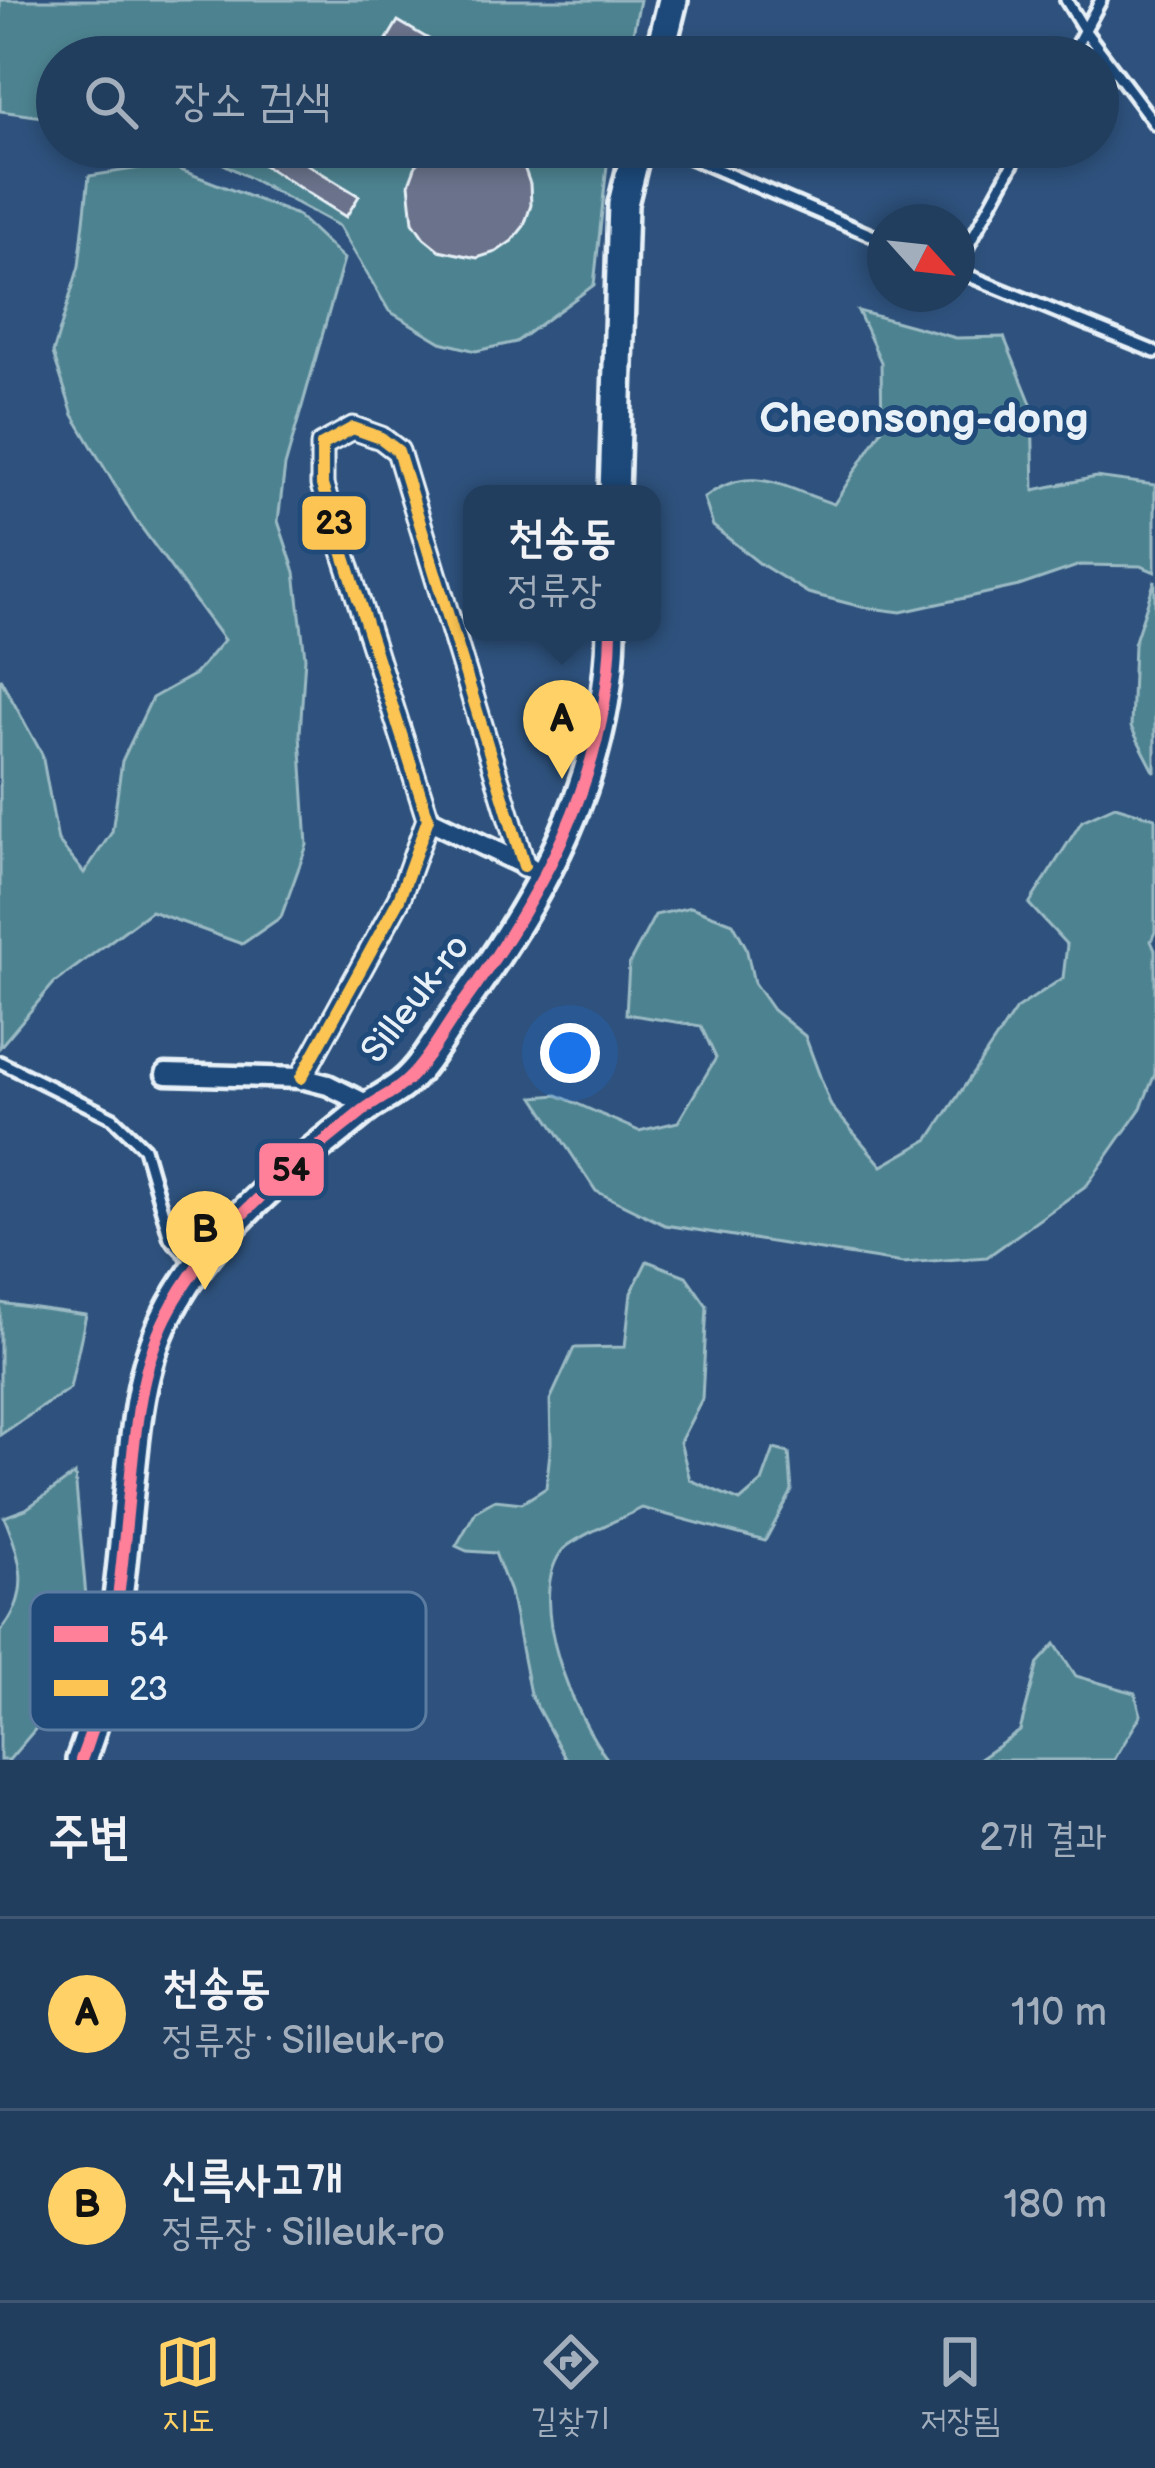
<!DOCTYPE html>
<html lang="ko">
<head>
<meta charset="utf-8">
<style>
	:root { --surface:#223e5e; --page:#2a4564; --text:#f1f3f6; --muted:#a2aebc; --line:#3f5773; --accent:#ffd166 }
	body { margin:0; font-family:"Balsamiq Sans","Poor Story",sans-serif; background:var(--page); color:var(--text) }
	.compass { position:absolute; left:867px; top:204px; width:108px; height:108px; border-radius:50%; background:var(--surface); box-shadow:0 6px 18px #0003; rotate:117deg }
	.you { position:absolute; left:570px; top:1053px; width:42px; height:42px; margin:-30px; border:9px solid #fff; border-radius:50%; background:#1a73e8; box-shadow:0 0 0 18px #1a73e833 }
	.badge { display:grid; place-items:center; width:78px; height:78px; border-radius:50%; background:var(--accent); color:#111; font-size:39px; font-weight:700 }
	.pin { position:absolute; translate:-50% -99px; filter:drop-shadow(0 3px 6px #0008) }
	.pin::after { content:''; position:absolute; top:63px; width:42px; height:36px; background:inherit; clip-path:polygon(0 0,100% 0,50% 100%) }
	.popup { position:absolute; left:463px; top:485px; width:198px; height:156px; box-sizing:border-box; display:grid; place-content:center; border-radius:24px; background:var(--surface); filter:drop-shadow(0 3px 9px #0005); font-size:39px; white-space:nowrap; color:var(--muted) }
	.popup b { font-size:45px; color:var(--text) }
	.popup::after { content:''; position:absolute; left:50%; top:100%; margin-left:-24px; border:24px solid transparent; border-top-color:var(--surface) }
	.list { margin:0; padding:0; list-style:none }
	h2 { display:flex; justify-content:space-between; align-items:center; height:156px; margin:0; padding:0 48px; font-size:51px }
	h2 small { font-size:39px; font-weight:400; color:var(--muted) }
	.list li { display:grid; grid-template-columns:78px 1fr auto; gap:36px; align-items:center; box-sizing:border-box; height:192px; padding:0 48px; border-top:3px solid var(--line) }
	.list b { display:block; font-size:45px; white-space:nowrap }
	.list p { margin:0; font-size:39px; white-space:nowrap; color:var(--muted) }
	.list em { font-size:39px; font-style:normal; color:var(--muted) }
	.icon { flex:none; width:66px; height:66px; fill:none; stroke:currentColor; stroke-width:2; stroke-linecap:round; stroke-linejoin:round }
	.map { position:relative; flex:none; width:1155px; height:1760px; overflow:hidden }
	.search { position:absolute; background:var(--surface); box-shadow:0 6px 18px #0003; left:36px; right:36px; top:36px; height:132px; display:flex; align-items:center; gap:30px; box-sizing:border-box; padding:0 42px; border-radius:66px; color:var(--muted); font-size:45px }
	.sheet { height:540px; background:var(--surface) }
	nav { display:flex; justify-content:space-around; align-items:center; box-sizing:border-box; height:168px; border-top:3px solid var(--line); background:var(--surface); font-size:33px; color:var(--muted) }
	nav a { display:grid; justify-items:center; gap:6px }
	nav .on { color:var(--accent) }
	.map>svg:first-child { display:block }
	.green { fill:#4e8390; stroke:#9bbac4; stroke-width:3 }
	.building { fill:#6b738b; stroke:#e8f1f8; stroke-width:3 }
	.lines { fill:none; stroke-linecap:round; stroke-linejoin:round }
	.service-casing { stroke:#e8f1f8; stroke-width:18 }
	.minor-casing { stroke:#e8f1f8; stroke-width:27 }
	.secondary-casing { stroke:#e8f1f8; stroke-width:36 }
	.service { stroke:#1f4a7a; stroke-width:9 }
	.minor { stroke:#1f4a7a; stroke-width:18 }
	.secondary { stroke:#1f4a7a; stroke-width:27 }
	.bus-1-casing { stroke:#1f4a7a; stroke-width:21 }
	.bus-2-casing { stroke:#1f4a7a; stroke-width:21 }
	.bus-1 { stroke:#ff8098; stroke-width:12 }
	.bus-2 { stroke:#fcc553; stroke-width:12 }
	.labels { text-anchor:middle; dominant-baseline:central; stroke-width:10; stroke-linejoin:round; paint-order:stroke }
	.street-label { font-size:36px; fill:#e8f1f8; stroke:#1f4a7a }
	.quarter-label { font-size:42px; font-weight:bold; fill:#e8f1f8; stroke:#1f4a7a }
	.key { fill:#1f4a7a; stroke:#5b7ca0; stroke-width:3 }
	.key-label { font-size:33px; fill:#e8f1f8 }
	.line-badge { stroke:#1f4a7a; stroke-width:4.5 }
	.pale-badge-label { font-size:33px; text-anchor:middle; font-weight:bold; fill:#111 }
</style>
</head>
<body>
<div class="map">
<svg width="1155" height="1760" viewBox="0 0 1155 1760">
	<rect width="100%" height="100%" fill="#2e527d"/>
	<filter id="ink" filterUnits="userSpaceOnUse"><feTurbulence type="fractalNoise" baseFrequency=".00833" numOctaves="2"/><feDisplacementMap in="SourceGraphic" scale="24" xChannelSelector="R" yChannelSelector="G"/><feConvolveMatrix kernelMatrix="1 2 1 2 8 2 1 2 1" color-interpolation-filters="sRGB"/></filter>
	<g filter="url(#ink)">
		<g class="green">
			<path d="M 0,0 L 640,0 L 628,57 L 57,57 L 57,119 L 0,111 Z"/>
			<path d="M 192,147 L 609,147 L 594,285 L 516,342 L 476,351 L 441,342 L 389,311 L 339,226 Z"/>
			<path d="M 165,164 L 297,215 L 344,259 L 285,466 L 278,521 L 295,572 L 305,657 L 300,734 L 307,845 L 281,917 L 242,944 L 151,911 L 54,983 L 0,1047 L 0,678 L 42,754 L 58,841 L 84,873 L 112,832 L 122,761 L 152,698 L 195,674 L 224,640 L 135,519 L 73,415 L 53,353 L 79,266 L 89,176 Z"/>
			<path d="M 858,311 L 956,338 L 1004,337 L 1032,406 L 1034,490 L 1096,477 L 1155,485 L 1155,572 L 1141,566 L 1080,565 L 1019,586 L 901,612 L 862,607 L 808,593 L 759,563 L 713,526 L 704,498 C 751,461 785,489 834,504 L 882,429 L 881,362 Z"/>
			<path d="M 1155,580 L 1155,773 L 1131,727 L 1134,644 Z"/>
			<path d="M 1115,806 L 1155,818 L 1155,932 L 1151,941 L 1155,950 L 1155,1074 L 1141,1108 L 1087,1185 L 987,1257 L 903,1263 L 665,1225 L 596,1191 L 534,1097 L 557,1095 L 639,1131 L 678,1122 L 716,1058 L 701,1026 L 626,1014 L 629,964 L 655,915 L 691,907 L 733,923 L 746,947 L 754,983 L 773,1010 L 805,1036 L 831,1106 L 882,1166 L 929,1139 L 1016,1009 L 1063,978 L 1067,945 L 1029,904 L 1082,821 Z"/>
			<path d="M 647,1261 L 686,1276 L 707,1306 L 702,1399 L 680,1442 L 690,1480 L 740,1501 L 762,1482 L 774,1449 L 789,1453 L 792,1491 L 765,1541 L 642,1508 C 624,1518 571,1538 561,1552 C 525,1603 575,1717 608,1760 L 566,1760 L 530,1694 L 510,1592 L 495,1553 L 467,1551 L 456,1546 L 476,1511 L 495,1500 L 522,1503 L 546,1488 L 551,1443 L 550,1400 L 574,1348 L 625,1347 L 631,1293 Z"/>
			<path d="M 0,1303 L 86,1315 L 70,1388 L 0,1435 Z"/>
			<path d="M 75,1474 L 86,1596 L 49,1713 L 9,1760 L 0,1760 L 0,1632 C 32,1595 22,1559 4,1517 L 26,1509 Z"/>
			<path d="M 1055,1644 L 1076,1676 L 1135,1693 L 1141,1715 L 1114,1760 L 978,1760 L 1020,1731 L 1038,1663 Z"/>
		</g>
		<g class="building">
			<path d="M 398,21 L 459,57 L 402,57 L 383,46 Z"/>
			<path d="M 235,147 L 279,147 L 359,196 L 346,217 Z"/>
			<path d="M 432,147 L 508,147 L 523,164 L 530,184 L 531,205 L 524,226 L 512,241 L 496,252 L 477,258 L 439,250 L 424,238 L 413,222 L 409,184 L 416,165 Z"/>
		</g>
		<g class="lines">
			<g class="service-casing">
				<g id="service">
					<path d="M 1066,0 L 1085,31 L 1155,124"/>
					<path d="M 1070,57 L 1101,0"/>
					<path d="M 665,147 L 885,241"/>
					<path d="M 957,266 L 1022,147"/>
					<path d="M 957,271 L 1155,352"/>
					<path d="M 0,1062 L 113,1118 L 144,1148 L 170,1238 L 196,1265"/>
				</g>
			</g>
			<g class="minor-casing">
				<g id="minor">
					<path d="M 428,819 L 531,868"/>
					<path d="M 166,1074 L 301,1078 L 328,1085 L 370,1106"/>
					<path d="M 301,1078 L 399,899 L 428,819 L 322,485 L 322,445 L 353,428 L 381,438 L 398,451 L 524,866"/>
				</g>
			</g>
			<g class="secondary-casing">
				<g id="secondary">
					<path d="M 659,57 L 673,0"/>
					<path d="M 614,494 L 623,204 L 637,147"/>
					<path d="M 81,1760 C 114,1675 120,1583 129,1493 C 135,1434 139,1371 166,1317 C 210,1229 290,1170 365,1109 C 377,1100 391,1094 403,1084 C 424,1067 441,1035 457,1012 C 541,897 608,778 611,632"/>
				</g>
			</g>
			<use href="#service" class="service"/>
			<use href="#minor" class="minor"/>
			<use href="#secondary" class="secondary"/>
			<g class="bus-1-casing">
				<path id="bus-1" d="M 81,1760 C 114,1675 120,1583 129,1493 C 135,1434 139,1371 166,1317 C 210,1229 290,1170 365,1109 C 377,1100 391,1094 403,1084 C 424,1067 441,1035 457,1012 C 541,897 608,778 611,632"/>
			</g>
			<g class="bus-2-casing">
				<path id="bus-2" d="M 301,1078 L 399,899 L 428,819 L 322,485 L 322,445 L 353,428 L 381,438 L 398,451 L 524,866"/>
			</g>
			<use href="#bus-1" class="bus-1"/>
			<use href="#bus-2" class="bus-2"/>
		</g>
	</g>
	<g class="labels">
		<g class="street-label">
			<text transform="translate(416 999) rotate(-52)">Silleuk-ro</text>
		</g>
		<g class="quarter-label">
			<text x="924" y="419">Cheonsong-dong</text>
		</g>
	</g>
	<rect x="30" y="1592" width="396" height="138" rx="18" class="key"/>
	<rect x="54" y="1626" width="54" height="16" fill="#ff8098"/>
	<rect x="54" y="1680" width="54" height="16" fill="#fcc553"/>
	<g class="key-label">
		<text x="129" y="1646">54</text>
		<text x="129" y="1700">23</text>
	</g>
	<g class="line-badge">
		<rect x="300" y="494" width="68" height="58" rx="12" fill="#fcc553"/>
		<rect x="257" y="1141" width="69" height="57" rx="12" fill="#ff8098"/>
	</g>
	<g class="pale-badge-label">
		<text x="334" y="534">23</text>
		<text x="291" y="1181">54</text>
	</g>
</svg>
<svg class="compass" viewBox="-18 -18 36 36"><path d="M0-13l5 13h-10z" fill="#e53935"/><path d="M0 13l5-13h-10z" fill="#a2aebc"/></svg>
<div class="you"></div>
<div class="pin badge" style="left:562px;top:779px">A</div>
<div class="popup"><b>천송동</b>정류장</div>
<div class="pin badge" style="left:205px;top:1290px">B</div>
<div class="search"><svg class="icon" aria-label="search" viewBox="0 0 24 24"><circle cx="10" cy="10" r="6"/><path d="M15 15l6 6"/></svg>장소 검색</div>
</div>
<section class="sheet">
<h2>주변<small>2개 결과</small></h2>
<ul class="list">
<li><span class="badge">A</span><div><b>천송동</b><p>정류장 · Silleuk-ro</p></div><em>110 m</em></li>
<li><span class="badge">B</span><div><b>신륵사고개</b><p>정류장 · Silleuk-ro</p></div><em>180 m</em></li>
</ul>
</section>
<nav>
<a class="on"><svg class="icon" aria-label="map" viewBox="0 0 24 24"><path d="M3 6l6-2 6 2 6-2v14l-6 2-6-2-6 2zM9 4v14M15 6v14"/></svg>지도</a>
<a><svg class="icon" aria-label="directions" viewBox="0 0 24 24"><path d="M12 3l9 9-9 9-9-9zM9 14v-3h6M13 9l2 2-2 2"/></svg>길찾기</a>
<a><svg class="icon" aria-label="saved" viewBox="0 0 24 24"><path d="M7 4h10v16l-5-4-5 4z"/></svg>저장됨</a>
</nav>
</body>
</html>
